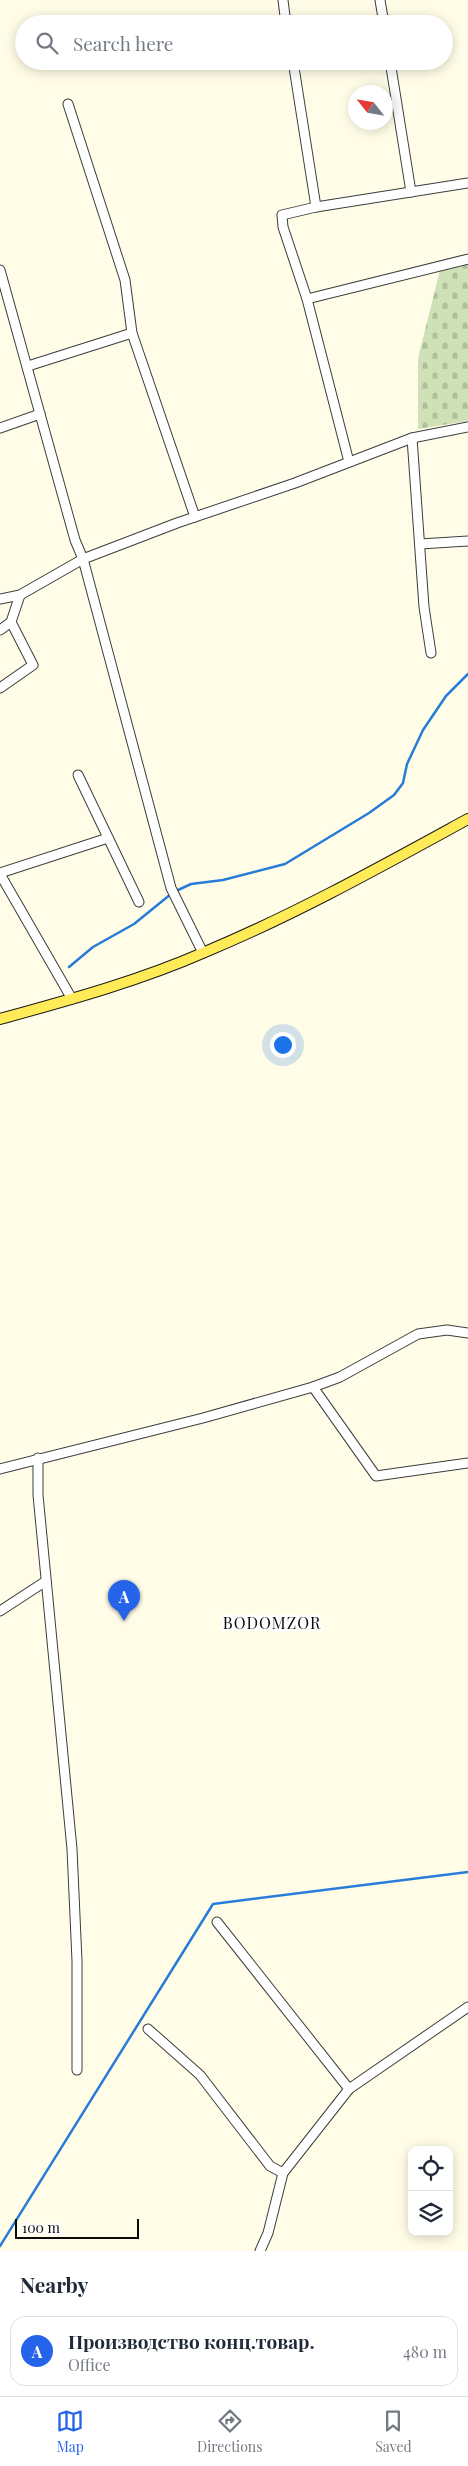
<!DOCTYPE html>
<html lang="en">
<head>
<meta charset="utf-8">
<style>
	:root { --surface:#fff; --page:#f2f2f3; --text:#1f2937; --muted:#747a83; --line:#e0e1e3; --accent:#2563eb }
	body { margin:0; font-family:"Playfair Display",serif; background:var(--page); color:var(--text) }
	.controls { position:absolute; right:15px; bottom:15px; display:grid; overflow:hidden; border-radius:10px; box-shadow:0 2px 12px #0003 }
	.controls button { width:45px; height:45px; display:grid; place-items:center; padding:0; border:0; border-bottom:1px solid var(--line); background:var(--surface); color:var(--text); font:25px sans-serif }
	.compass { position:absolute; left:348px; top:85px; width:45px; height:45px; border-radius:50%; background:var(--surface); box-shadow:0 2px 12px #0003; rotate:301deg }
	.scale { position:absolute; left:15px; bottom:12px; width:124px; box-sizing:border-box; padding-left:5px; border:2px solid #0a0a0a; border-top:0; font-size:14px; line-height:18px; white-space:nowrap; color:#0a0a0a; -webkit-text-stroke:4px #fff; paint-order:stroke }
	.you { position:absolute; left:282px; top:1044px; width:18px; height:18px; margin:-12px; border:4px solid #fff; border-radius:50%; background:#1a73e8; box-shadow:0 0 0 8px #1a73e833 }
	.badge { display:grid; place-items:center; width:32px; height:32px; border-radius:50%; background:var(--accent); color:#fff; font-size:16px; font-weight:700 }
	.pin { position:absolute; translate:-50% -41px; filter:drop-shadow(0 1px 2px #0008) }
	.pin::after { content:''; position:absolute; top:26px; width:18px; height:15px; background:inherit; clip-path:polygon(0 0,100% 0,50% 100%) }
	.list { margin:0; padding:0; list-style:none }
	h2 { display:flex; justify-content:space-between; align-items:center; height:65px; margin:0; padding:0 20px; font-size:21px }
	h2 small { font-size:16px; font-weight:400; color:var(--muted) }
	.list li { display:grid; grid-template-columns:32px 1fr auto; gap:15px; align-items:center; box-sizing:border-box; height:70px; margin:0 10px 10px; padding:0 10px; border:1px solid var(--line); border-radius:15px }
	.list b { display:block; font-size:19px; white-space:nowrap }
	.list p { margin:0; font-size:16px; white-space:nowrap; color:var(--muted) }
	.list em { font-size:16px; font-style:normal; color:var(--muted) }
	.icon { flex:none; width:28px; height:28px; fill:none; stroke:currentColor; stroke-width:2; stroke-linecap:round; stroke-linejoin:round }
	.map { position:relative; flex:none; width:468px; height:2251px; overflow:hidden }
	.search { position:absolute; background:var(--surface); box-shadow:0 2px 12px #0003; left:15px; right:15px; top:15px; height:55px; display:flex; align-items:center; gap:12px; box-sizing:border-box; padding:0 18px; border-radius:28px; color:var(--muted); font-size:19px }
	.sheet { height:145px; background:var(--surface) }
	nav { display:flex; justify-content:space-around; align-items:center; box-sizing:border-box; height:70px; border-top:1px solid var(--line); background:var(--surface); font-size:14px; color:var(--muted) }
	nav a { display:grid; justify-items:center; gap:2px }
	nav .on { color:var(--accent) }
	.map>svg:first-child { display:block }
	.cemetery { fill:url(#cemetery-stones) }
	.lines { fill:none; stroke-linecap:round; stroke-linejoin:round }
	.stream { stroke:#277cd9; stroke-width:2.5 }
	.minor-casing { stroke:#3d3d3d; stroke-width:11 }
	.major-casing { stroke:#1b1b1b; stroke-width:12 }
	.minor { stroke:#fff; stroke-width:9 }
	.major { stroke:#ffeb57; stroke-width:10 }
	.labels { text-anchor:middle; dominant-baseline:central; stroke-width:5; stroke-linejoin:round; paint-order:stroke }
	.quarter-label { font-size:16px; letter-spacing:1px; fill:#0a0a0a; stroke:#fff }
</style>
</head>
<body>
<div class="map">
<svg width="468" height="2251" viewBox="0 0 468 2251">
	<defs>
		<pattern id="cemetery-stones" width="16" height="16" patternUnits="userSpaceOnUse" patternTransform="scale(1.25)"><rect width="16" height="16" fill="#cfe1b7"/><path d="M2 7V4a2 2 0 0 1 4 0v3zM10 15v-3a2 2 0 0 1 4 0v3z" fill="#b0c09c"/></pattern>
	</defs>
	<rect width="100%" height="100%" fill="#fffde7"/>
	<path class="cemetery" d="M 468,264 L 468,421 L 418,429 L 418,358 L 440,270 Z"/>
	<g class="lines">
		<g class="stream">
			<path d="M 176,891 L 191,884 L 223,880 L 285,864 L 369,813 L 394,795 L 403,783 L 407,764 L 423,730 L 446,696 L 468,674"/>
			<path d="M 69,967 L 93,947 L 134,924 L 171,894"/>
			<path d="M 0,2246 L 213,1904 L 468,1872"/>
		</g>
		<g class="minor-casing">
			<g id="minor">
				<path d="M 283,0 L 286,24"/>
				<path d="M 380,0 L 384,24"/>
				<path d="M 293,61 L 316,207"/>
				<path d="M 390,61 L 411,192"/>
				<path d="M 68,104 L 125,280 L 132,333 L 195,517"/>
				<path d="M 0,270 L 75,540 L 83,559 L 171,888 L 203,953"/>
				<path d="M 307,299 L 468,259"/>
				<path d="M 28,366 L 132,333"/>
				<path d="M 0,428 L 40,414"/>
				<path d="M 412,438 L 424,607 L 431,653"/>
				<path d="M 349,462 L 307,299 L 283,227 L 282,215 L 316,207 L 468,183"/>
				<path d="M 420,544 L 468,541"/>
				<path d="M 0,599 L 20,595 L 83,559 L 177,523 L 295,483 L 412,438 L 468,427"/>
				<path d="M 0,630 L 11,622 L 20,595"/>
				<path d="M 0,688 L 33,665 L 11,622"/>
				<path d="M 78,775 L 139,902"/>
				<path d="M 0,873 L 108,838"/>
				<path d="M 0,874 L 72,999"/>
				<path d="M 313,1387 L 376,1476 L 468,1463"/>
				<path d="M 38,1458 L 38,1495 L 72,1849 L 77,1961 L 77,2070"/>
				<path d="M 0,1469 L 203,1418 L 313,1387 L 340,1377 L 418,1334 L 447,1330 L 468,1333"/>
				<path d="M 0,1611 L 46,1581"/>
				<path d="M 217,1922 L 349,2089"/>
				<path d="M 148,2029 L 200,2075 L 270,2166 L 283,2173"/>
				<path d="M 260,2251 L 268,2233 L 283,2173 L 349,2089 L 468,2007"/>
			</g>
		</g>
		<g class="major-casing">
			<path id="major" d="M 0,1019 C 69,1000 139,981 205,952 C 296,914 382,866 468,819"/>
		</g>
		<use href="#minor" class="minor"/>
		<use href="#major" class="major"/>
	</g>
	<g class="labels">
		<g class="quarter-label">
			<text x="272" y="1622">BODOMZOR</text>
		</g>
	</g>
</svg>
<div class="controls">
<button><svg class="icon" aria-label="locate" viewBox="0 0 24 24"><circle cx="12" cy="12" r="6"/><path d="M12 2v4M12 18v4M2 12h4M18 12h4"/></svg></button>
<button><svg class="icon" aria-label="layers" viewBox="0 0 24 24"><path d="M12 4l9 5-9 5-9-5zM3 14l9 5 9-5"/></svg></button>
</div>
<svg class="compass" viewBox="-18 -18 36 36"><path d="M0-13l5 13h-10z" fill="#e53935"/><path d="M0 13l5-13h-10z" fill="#747a83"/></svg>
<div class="scale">100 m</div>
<div class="you"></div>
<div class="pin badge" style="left:124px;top:1621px">A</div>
<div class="search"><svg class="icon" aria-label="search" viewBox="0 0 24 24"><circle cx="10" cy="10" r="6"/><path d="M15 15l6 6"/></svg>Search here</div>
</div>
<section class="sheet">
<h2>Nearby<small></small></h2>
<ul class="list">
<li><span class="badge">A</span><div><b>Производство конц.товар.</b><p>Office</p></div><em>480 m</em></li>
</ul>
</section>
<nav>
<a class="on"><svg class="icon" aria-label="map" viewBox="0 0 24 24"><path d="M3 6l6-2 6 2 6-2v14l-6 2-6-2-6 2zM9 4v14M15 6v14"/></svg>Map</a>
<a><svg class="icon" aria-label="directions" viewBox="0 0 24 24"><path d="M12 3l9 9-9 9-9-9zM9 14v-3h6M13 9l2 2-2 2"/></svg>Directions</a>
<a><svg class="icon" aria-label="saved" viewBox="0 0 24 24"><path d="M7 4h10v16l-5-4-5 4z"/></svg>Saved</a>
</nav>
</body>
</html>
